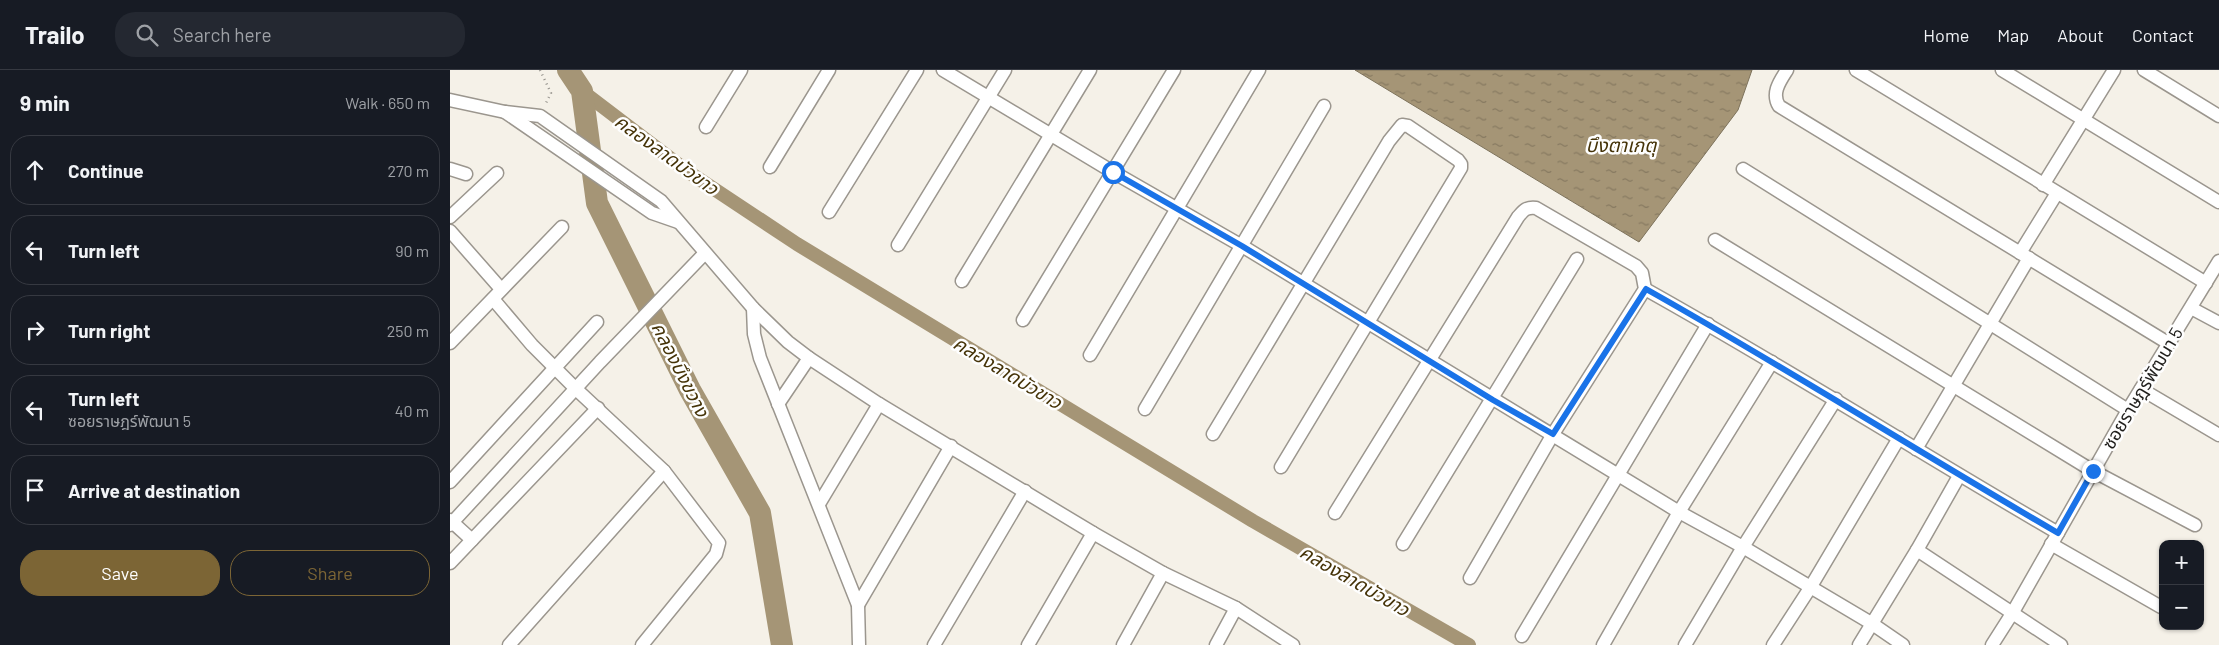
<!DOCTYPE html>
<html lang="en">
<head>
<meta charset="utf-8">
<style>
	:root { --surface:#171b24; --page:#242831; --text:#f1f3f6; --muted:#9ea1a6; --line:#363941; --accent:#7c6535 }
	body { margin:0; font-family:Barlow,"Noto Sans Thai",sans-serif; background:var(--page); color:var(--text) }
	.controls { position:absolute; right:15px; bottom:15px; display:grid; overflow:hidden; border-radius:10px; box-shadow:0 1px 4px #0004 }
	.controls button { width:45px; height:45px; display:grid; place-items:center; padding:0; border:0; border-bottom:1px solid var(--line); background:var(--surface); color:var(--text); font:25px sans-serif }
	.stop { position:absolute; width:15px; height:15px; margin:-11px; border:4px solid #1a73e8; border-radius:50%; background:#fff }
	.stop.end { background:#1a73e8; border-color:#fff; box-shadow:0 1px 5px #0008 }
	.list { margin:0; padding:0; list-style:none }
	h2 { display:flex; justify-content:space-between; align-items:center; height:65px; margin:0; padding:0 20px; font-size:21px }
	h2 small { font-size:16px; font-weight:400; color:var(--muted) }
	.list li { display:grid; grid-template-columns:32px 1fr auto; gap:15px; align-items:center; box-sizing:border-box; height:70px; margin:0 10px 10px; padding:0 10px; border:1px solid var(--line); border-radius:20px }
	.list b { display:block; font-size:19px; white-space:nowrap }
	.list p { margin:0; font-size:16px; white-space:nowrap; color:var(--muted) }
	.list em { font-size:16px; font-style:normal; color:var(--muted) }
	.actions { display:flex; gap:10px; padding:15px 20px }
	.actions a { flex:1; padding:11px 0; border:1px solid var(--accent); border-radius:20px; text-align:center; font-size:18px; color:var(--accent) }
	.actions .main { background:var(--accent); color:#fff }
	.icon { flex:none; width:28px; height:28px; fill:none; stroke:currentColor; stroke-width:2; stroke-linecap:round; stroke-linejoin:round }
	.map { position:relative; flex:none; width:1769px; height:575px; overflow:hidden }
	header { display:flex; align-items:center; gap:30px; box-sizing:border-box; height:70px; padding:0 25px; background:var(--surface); border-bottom:1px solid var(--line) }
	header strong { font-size:24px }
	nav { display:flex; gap:28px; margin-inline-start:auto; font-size:18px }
	.search { width:350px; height:45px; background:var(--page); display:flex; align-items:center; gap:12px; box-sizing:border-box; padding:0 18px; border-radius:20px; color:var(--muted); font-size:19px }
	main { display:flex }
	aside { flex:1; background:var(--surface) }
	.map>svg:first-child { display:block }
	.water { fill:url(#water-ripples); stroke:#7d725b }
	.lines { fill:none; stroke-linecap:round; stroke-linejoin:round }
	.canal { stroke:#a59576; stroke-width:14 }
	.river { stroke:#a59576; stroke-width:22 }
	.street-casing { stroke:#9b968e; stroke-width:15 }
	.path { stroke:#97948e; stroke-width:2.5; stroke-dasharray:1 4; stroke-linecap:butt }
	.street { stroke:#fff; stroke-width:12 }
	.route { stroke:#1a73e8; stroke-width:6 }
	.labels { text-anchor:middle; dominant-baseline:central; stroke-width:5; stroke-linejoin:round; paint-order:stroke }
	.street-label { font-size:18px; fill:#201f1c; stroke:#fefefe }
	.water-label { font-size:19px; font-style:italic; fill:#453308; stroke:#fefefe }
</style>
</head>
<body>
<header>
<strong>Trailo</strong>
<div class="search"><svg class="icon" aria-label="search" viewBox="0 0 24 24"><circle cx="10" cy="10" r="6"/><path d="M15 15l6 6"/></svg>Search here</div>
<nav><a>Home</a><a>Map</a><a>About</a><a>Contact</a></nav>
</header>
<main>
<aside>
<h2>9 min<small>Walk · 650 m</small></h2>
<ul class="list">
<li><svg class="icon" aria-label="ahead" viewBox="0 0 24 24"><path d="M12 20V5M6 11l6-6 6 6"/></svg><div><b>Continue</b></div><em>270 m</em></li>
<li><svg class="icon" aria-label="left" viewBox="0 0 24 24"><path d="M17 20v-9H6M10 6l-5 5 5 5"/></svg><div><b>Turn left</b></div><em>90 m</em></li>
<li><svg class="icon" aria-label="right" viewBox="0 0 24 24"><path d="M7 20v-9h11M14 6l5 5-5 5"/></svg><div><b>Turn right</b></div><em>250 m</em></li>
<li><svg class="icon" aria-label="left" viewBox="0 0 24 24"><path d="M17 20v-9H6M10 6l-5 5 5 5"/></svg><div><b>Turn left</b><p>ซอยราษฎร์พัฒนา 5</p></div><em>40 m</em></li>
<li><svg class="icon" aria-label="arrive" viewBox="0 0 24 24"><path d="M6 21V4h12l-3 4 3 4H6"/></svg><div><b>Arrive at destination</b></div></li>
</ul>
<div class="actions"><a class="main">Save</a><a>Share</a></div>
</aside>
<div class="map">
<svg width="1769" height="575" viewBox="0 0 1769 575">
	<defs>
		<pattern id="water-ripples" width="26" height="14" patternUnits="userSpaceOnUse" patternTransform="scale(1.25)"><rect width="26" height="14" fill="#a59576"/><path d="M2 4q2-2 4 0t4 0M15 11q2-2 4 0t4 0" fill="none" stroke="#867960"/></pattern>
	</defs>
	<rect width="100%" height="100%" fill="#f5f1e8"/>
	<path class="water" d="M 905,0 L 1302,0 L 1288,40 L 1189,172 Z"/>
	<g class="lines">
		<path class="canal" d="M 132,21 L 237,101 L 347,174 L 803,451 L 1019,575"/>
		<path class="river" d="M 118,0 L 132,21 L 147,133 L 240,320 L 310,443 L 332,575"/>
		<g class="street-casing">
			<g id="street">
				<path d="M 493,0 L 663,102 L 792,176 L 1229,442 L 1293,477 L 1421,553 L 1453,575"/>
				<path d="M 1337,0 C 1330,11 1321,23 1329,36 L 1718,273"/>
				<path d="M 1406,0 L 1756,213"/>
				<path d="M 1552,0 L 1769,132"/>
				<path d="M 1694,0 L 1769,46"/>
				<path d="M 0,30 L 55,42 L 90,46 L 211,131 L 303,238 L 338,272 L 359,288 L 429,334 L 643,463 L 713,503 L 786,538 L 843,575"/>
				<path d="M 55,42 L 202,143 L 228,152"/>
				<path d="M 256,57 L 291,0"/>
				<path d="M 320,97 L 379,0"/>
				<path d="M 0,99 L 16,104"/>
				<path d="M 1293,99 L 1678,340"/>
				<path d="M 1593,115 L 1664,0"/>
				<path d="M 379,142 L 467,0"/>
				<path d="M 0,147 L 47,103"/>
				<path d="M 0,161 L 51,219"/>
				<path d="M 1265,170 L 1643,401 L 1745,455"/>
				<path d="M 448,175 L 555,0"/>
				<path d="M 1570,183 L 1607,123"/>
				<path d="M 512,211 L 640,0"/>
				<path d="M 1195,219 C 1335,297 1470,383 1608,463"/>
				<path d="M 43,229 L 82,275 L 126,319 L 214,401 L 269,473 L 266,484 L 192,575"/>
				<path d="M 303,238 L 304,264 L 310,288 L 408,535 L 409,575"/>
				<path d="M 1741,238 L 1769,253"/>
				<path d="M 573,250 L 724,0"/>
				<path d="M 0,273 L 112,157"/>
				<path d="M 640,285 L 809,0"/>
				<path d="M 1691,319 L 1769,365"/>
				<path d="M 328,334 L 359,288"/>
				<path d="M 695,339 L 874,36"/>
				<path d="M 763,364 L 939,71 L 952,55 L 958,56 L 1008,90 L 1011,94 L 1011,98 L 831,397"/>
				<path d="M 1466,379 L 1579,188"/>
				<path d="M 0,412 L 147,252"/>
				<path d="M 369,434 L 429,334"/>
				<path d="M 885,443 L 1068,147 C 1074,140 1076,137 1086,138 L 1186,196 L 1192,203 L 1195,219 L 1103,364 L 1020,508"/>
				<path d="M 0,450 L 22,470"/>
				<path d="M 0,455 L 150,292 L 255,183"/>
				<path d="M 953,474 L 1127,189"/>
				<path d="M 1601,474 L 1711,537"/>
				<path d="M 1467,480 L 1611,575"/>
				<path d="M 0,493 L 148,338"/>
				<path d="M 408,535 L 501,376"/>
				<path d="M 1072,566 L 1258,254"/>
				<path d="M 59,575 L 214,401"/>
				<path d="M 484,575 L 575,421"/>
				<path d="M 578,575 L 643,463"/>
				<path d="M 673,575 L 713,503"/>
				<path d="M 766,575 L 786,538"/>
				<path d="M 1153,575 L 1229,442 L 1322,292"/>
				<path d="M 1235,575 L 1293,477 L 1386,329"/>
				<path d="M 1323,575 L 1360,518 L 1449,368"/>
				<path d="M 1409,575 L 1467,480 L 1509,406"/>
				<path d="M 1542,575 L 1563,542 L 1678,340 L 1769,191"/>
			</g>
		</g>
		<path class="path" d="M 90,0 L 101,23 L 95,35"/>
		<use href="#street" class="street"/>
	</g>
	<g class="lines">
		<path class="route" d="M 663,102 L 792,176 L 1043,330 L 1103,364 L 1196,219 C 1335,297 1470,383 1608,463 L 1643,401"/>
	</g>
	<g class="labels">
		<g class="street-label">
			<text transform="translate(1692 318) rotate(-59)">ซอยราษฎร์พัฒนา 5</text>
		</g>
		<g class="water-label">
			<text x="1171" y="74">บึงตาเกตุ</text>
			<text transform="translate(217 84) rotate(36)">คลองลาดบัวขาว</text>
			<text transform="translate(231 299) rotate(63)">คลองบึงขวาง</text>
			<text transform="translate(558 302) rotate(31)">คลองลาดบัวขาว</text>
			<text transform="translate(905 510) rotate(30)">คลองลาดบัวขาว</text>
		</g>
	</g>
</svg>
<div class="controls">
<button>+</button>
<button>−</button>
</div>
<div class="stop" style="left:663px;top:102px"></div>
<div class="stop end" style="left:1643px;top:401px"></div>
</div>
</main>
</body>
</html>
